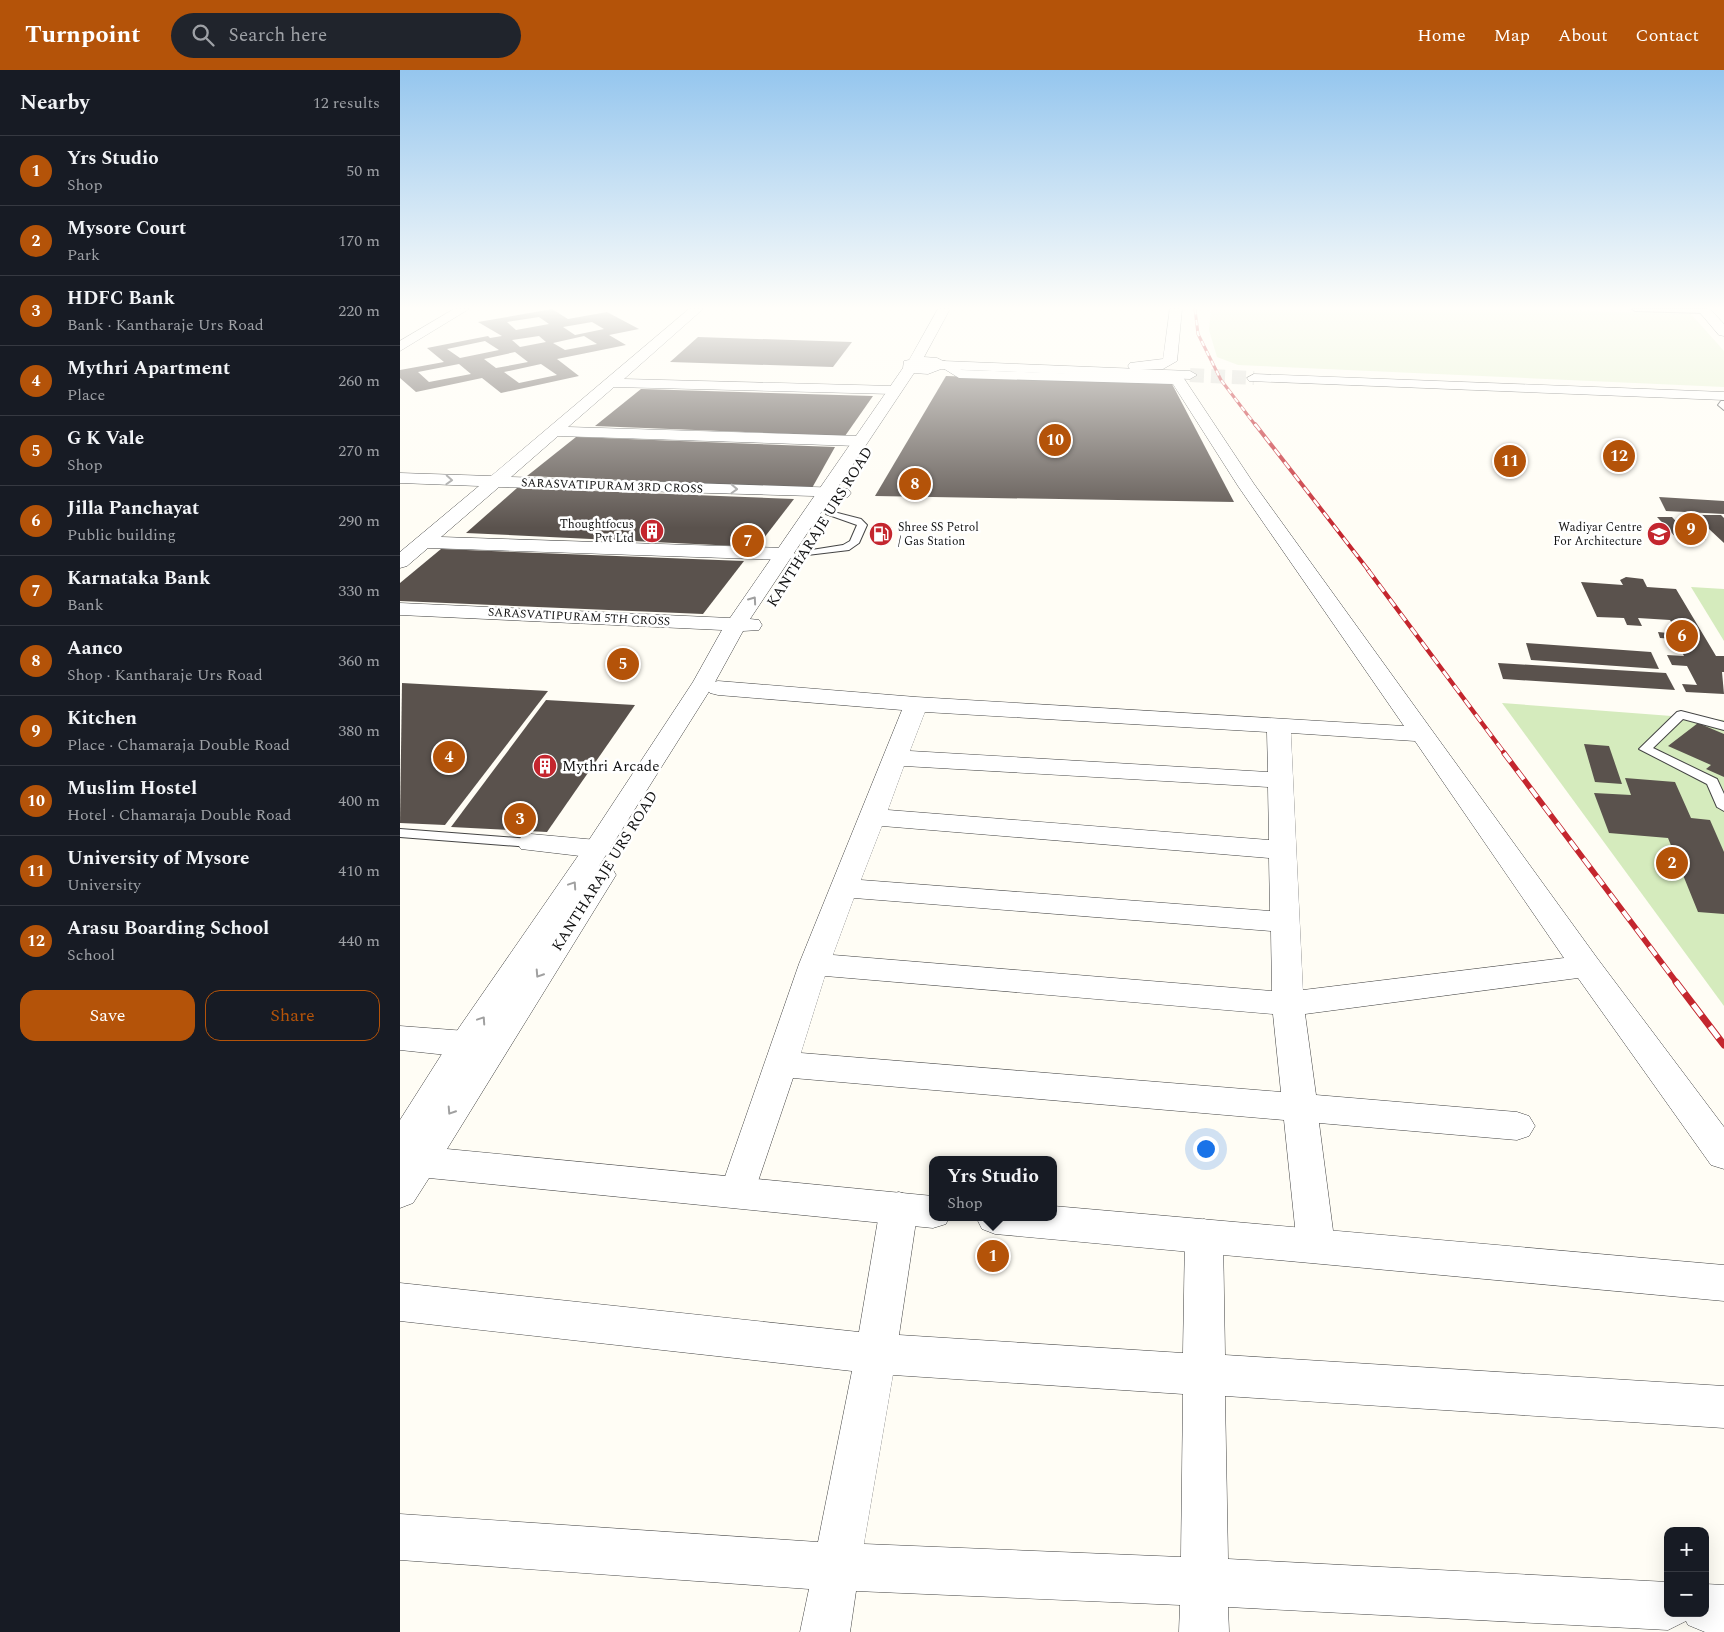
<!DOCTYPE html>
<html lang="en">
<head>
<meta charset="utf-8">
<style>
	:root { --surface:#171b24; --page:#20242c; --text:#f1f3f6; --muted:#9ea1a6; --line:#363941; --accent:#b45309 }
	body { margin:0; font-family:Spectral,serif; background:var(--page); color:var(--text) }
	.controls { position:absolute; right:15px; bottom:15px; display:grid; overflow:hidden; border-radius:10px; box-shadow:0 5px 20px #0002 }
	.controls button { width:45px; height:45px; display:grid; place-items:center; padding:0; border:0; border-bottom:1px solid var(--line); background:var(--surface); color:var(--text); font:25px sans-serif }
	.you { position:absolute; left:805px; top:1078px; width:18px; height:18px; margin:-12px; border:4px solid #fff; border-radius:50%; background:#1a73e8; box-shadow:0 0 0 8px #1a73e833 }
	.badge { display:grid; place-items:center; width:32px; height:32px; border-radius:50%; background:var(--accent); color:#fff; font-size:16px; font-weight:700 }
	.pin { position:absolute; translate:-50% -50%; border:2px solid #fff; box-shadow:0 1px 5px #0006 }
	.popup { position:absolute; left:529px; top:1086px; width:128px; height:65px; box-sizing:border-box; display:grid; place-content:center; border-radius:10px; background:var(--surface); filter:drop-shadow(0 1px 4px #0005); font-size:16px; white-space:nowrap; color:var(--muted) }
	.popup b { font-size:19px; color:var(--text) }
	.popup::after { content:''; position:absolute; left:50%; top:100%; margin-left:-10px; border:10px solid transparent; border-top-color:var(--surface) }
	.list { margin:0; padding:0; list-style:none }
	h2 { display:flex; justify-content:space-between; align-items:center; height:65px; margin:0; padding:0 20px; font-size:21px }
	h2 small { font-size:16px; font-weight:400; color:var(--muted) }
	.list li { display:grid; grid-template-columns:32px 1fr auto; gap:15px; align-items:center; box-sizing:border-box; height:70px; padding:0 20px; border-top:1px solid var(--line) }
	.list b { display:block; font-size:19px; white-space:nowrap }
	.list p { margin:0; font-size:16px; white-space:nowrap; color:var(--muted) }
	.list em { font-size:16px; font-style:normal; color:var(--muted) }
	.actions { display:flex; gap:10px; padding:15px 20px }
	.actions a { flex:1; padding:11px 0; border:1px solid var(--accent); border-radius:15px; text-align:center; font-size:18px; color:var(--accent) }
	.actions .main { background:var(--accent); color:#fff }
	.icon { flex:none; width:28px; height:28px; fill:none; stroke:currentColor; stroke-width:2; stroke-linecap:round; stroke-linejoin:round }
	.map { position:relative; flex:none; width:1324px; height:1562px; overflow:hidden }
	header { display:flex; align-items:center; gap:30px; box-sizing:border-box; height:70px; padding:0 25px; background:var(--accent); color:#fff }
	header strong { font-size:24px }
	nav { display:flex; gap:28px; margin-inline-start:auto; font-size:18px }
	.search { width:350px; height:45px; background:var(--page); display:flex; align-items:center; gap:12px; box-sizing:border-box; padding:0 18px; border-radius:28px; color:var(--muted); font-size:19px }
	main { display:flex }
	aside { flex:1; background:var(--surface) }
	.map>svg:first-child { display:block }
	.green { fill:#d5ebbd }
	.pitch { fill:#e6f2cf }
	.building { fill:#5a524d; fill-rule:evenodd }
	.lines { fill:none; stroke-linecap:round; stroke-linejoin:round }
	.tertiary-tunnel { stroke:#dbdad3; stroke-width:14; stroke-dasharray:14 7; stroke-linecap:butt }
	.service-casing { stroke:#444; stroke-width:2 }
	.minor-casing { stroke:#444; stroke-width:1 }
	.tertiary-casing { stroke:#444; stroke-width:1 }
	.service { fill:#fff; fill-rule:evenodd }
	.minor { fill:#fff; fill-rule:evenodd }
	.tertiary { fill:#fff; fill-rule:evenodd }
	.rail-far4-casing { stroke:#c4262e; stroke-width:3 }
	.rail-far3-casing { stroke:#c4262e; stroke-width:4 }
	.rail-far2-casing { stroke:#c4262e; stroke-width:4.5 }
	.rail-far1-casing { stroke:#c4262e; stroke-width:5.5 }
	.rail-casing { stroke:#c4262e; stroke-width:7 }
	.rail-far4 { stroke:#fff; stroke-width:2; stroke-dasharray:5.5; stroke-linecap:butt }
	.rail-far3 { stroke:#fff; stroke-width:2.5; stroke-dasharray:8; stroke-linecap:butt }
	.rail-far2 { stroke:#fff; stroke-width:3; stroke-dasharray:9; stroke-linecap:butt }
	.rail-far1 { stroke:#fff; stroke-width:4; stroke-dasharray:11; stroke-linecap:butt }
	.rail { stroke:#fff; stroke-width:5; stroke-dasharray:14; stroke-linecap:butt }
	.oneway { stroke:#a0a0a0 }
	.labels { text-anchor:middle; dominant-baseline:central; stroke-width:5; stroke-linejoin:round; paint-order:stroke }
	.far-street-label { font-size:12px; fill:#111; stroke:#fff }
	.far-poi-label { font-size:12px; fill:#111; stroke:#fff; text-anchor:end }
	.street-label { font-size:15px; fill:#111; stroke:#fff }
	.poi-label { font-size:15px; fill:#111; stroke:#fff; text-anchor:start }
</style>
</head>
<body>
<header>
<strong>Turnpoint</strong>
<div class="search"><svg class="icon" aria-label="search" viewBox="0 0 24 24"><circle cx="10" cy="10" r="6"/><path d="M15 15l6 6"/></svg>Search here</div>
<nav><a>Home</a><a>Map</a><a>About</a><a>Contact</a></nav>
</header>
<main>
<aside>
<h2>Nearby<small>12 results</small></h2>
<ul class="list">
<li><span class="badge">1</span><div><b>Yrs Studio</b><p>Shop</p></div><em>50 m</em></li>
<li><span class="badge">2</span><div><b>Mysore Court</b><p>Park</p></div><em>170 m</em></li>
<li><span class="badge">3</span><div><b>HDFC Bank</b><p>Bank · Kantharaje Urs Road</p></div><em>220 m</em></li>
<li><span class="badge">4</span><div><b>Mythri Apartment</b><p>Place</p></div><em>260 m</em></li>
<li><span class="badge">5</span><div><b>G K Vale</b><p>Shop</p></div><em>270 m</em></li>
<li><span class="badge">6</span><div><b>Jilla Panchayat</b><p>Public building</p></div><em>290 m</em></li>
<li><span class="badge">7</span><div><b>Karnataka Bank</b><p>Bank</p></div><em>330 m</em></li>
<li><span class="badge">8</span><div><b>Aanco</b><p>Shop · Kantharaje Urs Road</p></div><em>360 m</em></li>
<li><span class="badge">9</span><div><b>Kitchen</b><p>Place · Chamaraja Double Road</p></div><em>380 m</em></li>
<li><span class="badge">10</span><div><b>Muslim Hostel</b><p>Hotel · Chamaraja Double Road</p></div><em>400 m</em></li>
<li><span class="badge">11</span><div><b>University of Mysore</b><p>University</p></div><em>410 m</em></li>
<li><span class="badge">12</span><div><b>Arasu Boarding School</b><p>School</p></div><em>440 m</em></li>
</ul>
<div class="actions"><a class="main">Save</a><a>Share</a></div>
</aside>
<div class="map">
<svg width="1324" height="1562" viewBox="0 0 1324 1562">
	<rect width="100%" height="100%" fill="#fffdf5"/>
	<g class="green">
		<path d="M 1291,517 L 1324,519 L 1324,571 Z"/>
		<path d="M 1102,633 L 1324,650 L 1324,936 Z"/>
	</g>
	<path class="pitch" d="M 811,239 L 1124,239 L 1291,244 L 1324,281 L 1324,317 L 838,295 L 817,287 L 809,260 Z"/>
	<g class="building">
		<path d="M 152,239 L 168,249 L 207,242 L 239,259 L 209,265 L 226,275 L 157,289 L 179,306 L 101,323 L 82,308 L 16,322 L 0,308 L 0,300 L 44,292 L 27,278 L 88,266 L 90,268 L 102,266 L 78,252 ZM 139,247 L 149,254 L 116,260 L 107,252 ZM 192,252 L 204,259 L 175,265 L 163,257 ZM 139,266 L 146,272 L 120,277 L 112,270 ZM 184,266 L 197,274 L 165,280 L 153,273 ZM 85,271 L 99,280 L 60,288 L 47,279 ZM 115,282 L 128,292 L 96,298 L 84,289 ZM 59,294 L 71,304 L 29,312 L 18,302 ZM 141,294 L 157,305 L 119,313 L 104,302 Z"/>
		<path d="M 298,267 L 452,272 L 433,297 L 270,292 Z"/>
		<path d="M 546,306 L 772,314 L 834,432 L 475,426 Z"/>
		<path d="M 241,319 L 473,326 L 445,366 L 195,356 Z"/>
		<path d="M 176,367 L 435,377 L 412,418 L 127,406 Z"/>
		<path d="M 117,418 L 394,429 L 357,477 L 66,463 Z"/>
		<path d="M 1259,427 L 1324,431 L 1324,444 L 1266,441 Z"/>
		<path d="M 1294,445 L 1321,445 L 1324,448 L 1324,473 Z"/>
		<path d="M 1257,447 L 1272,447 L 1296,473 L 1281,473 Z"/>
		<path d="M 1276,449 L 1285,449 L 1306,470 L 1296,470 Z"/>
		<path d="M 41,479 L 344,491 L 303,544 L 0,531 L 0,513 Z"/>
		<path d="M 1226,507 L 1243,509 L 1247,517 L 1276,519 L 1316,586 L 1324,586 L 1324,602 L 1322,602 L 1324,624 L 1286,622 L 1282,614 L 1297,615 L 1287,596 L 1272,595 L 1267,585 L 1284,586 L 1275,569 L 1260,568 L 1258,562 L 1278,564 L 1270,550 L 1238,548 L 1242,556 L 1227,555 L 1224,548 L 1197,547 L 1181,512 L 1223,515 L 1220,510 Z"/>
		<path d="M 1126,573 L 1251,582 L 1259,599 L 1131,590 Z"/>
		<path d="M 1098,593 L 1266,603 L 1275,620 L 1103,609 Z"/>
		<path d="M 2,613 L 148,621 L 45,755 L 0,753 Z"/>
		<path d="M 146,630 L 235,635 L 147,762 L 51,757 Z"/>
		<path d="M 1298,653 L 1324,664 L 1324,707 L 1306,699 L 1311,695 L 1268,676 Z"/>
		<path d="M 1184,674 L 1209,676 L 1222,714 L 1195,712 Z"/>
		<path d="M 1225,708 L 1275,712 L 1291,748 L 1310,750 L 1324,782 L 1324,844 L 1298,842 L 1268,768 L 1209,763 L 1194,723 L 1231,725 Z"/>
	</g>
	<g class="lines">
		<path class="tertiary-tunnel" d="M 790,305 L 854,308"/>
		<g class="service-casing">
			<g id="service">
				<path d="M 1232,239 L 1301,239 L 1308,241 L 1305,243 L 1235,241 Z"/>
				<path d="M 1321,331 L 1324,331 L 1324,340 L 1318,335 Z"/>
				<path d="M 426,440 L 461,449 L 467,455 L 459,473 L 449,480 L 399,486 L 399,482 L 443,475 L 450,471 L 457,455 L 426,444 Z"/>
				<path d="M 1281,641 L 1324,652 L 1324,660 L 1283,649 L 1253,678 L 1317,709 L 1324,724 L 1324,741 L 1317,737 L 1307,714 L 1239,679 L 1277,642 Z"/>
				<path d="M 0,759 L 131,769 L 138,773 L 131,777 L 0,767 Z"/>
			</g>
		</g>
		<g class="minor-casing">
			<g id="minor">
				<path d="M 54,239 L 69,239 L 0,281 L 0,271 Z"/>
				<path d="M 289,239 L 303,239 L 224,309 L 493,316 L 500,320 L 493,324 L 214,317 L 168,357 L 458,366 L 466,371 L 458,376 L 158,366 L 111,407 L 442,418 L 448,419 L 451,423 L 448,427 L 99,417 L 41,467 L 385,478 L 392,480 L 395,484 L 392,488 L 385,490 L 28,478 L 7,496 L 0,498 L 0,482 L 79,416 L 0,413 L 0,403 L 91,406 Z"/>
				<path d="M 770,239 L 782,239 L 777,291 L 763,299 L 730,299 L 728,296 L 730,293 L 763,289 Z"/>
				<path d="M 545,291 L 562,300 L 783,307 L 854,414 L 1031,659 L 1197,888 L 1324,1057 L 1324,1099 L 1311,1095 L 1178,908 L 905,944 L 916,1025 L 1117,1042 L 1129,1046 L 1135,1056 L 1129,1066 L 1117,1070 L 919,1053 L 935,1176 L 930,1188 L 916,1193 L 902,1188 L 897,1176 L 884,1050 L 393,1008 L 351,1132 L 338,1137 L 325,1132 L 320,1121 L 399,894 L 502,640 L 318,625 L 310,623 L 306,618 L 310,613 L 318,611 L 516,627 L 1004,656 L 838,416 L 773,314 L 559,308 L 538,295 L 540,292 ZM 525,642 L 867,662 L 868,702 L 510,681 ZM 891,663 L 1015,671 L 1164,888 L 903,920 ZM 504,696 L 868,717 L 869,770 L 488,740 ZM 482,756 L 869,788 L 870,841 L 461,810 ZM 454,828 L 871,861 L 872,921 L 433,885 ZM 425,906 L 873,944 L 881,1022 L 401,983 Z"/>
				<path d="M 131,764 L 197,770 L 207,773 L 211,779 L 207,785 L 197,788 L 121,779 L 117,773 L 121,767 Z"/>
				<path d="M 0,956 L 66,961 L 78,965 L 82,974 L 78,983 L 66,987 L 0,980 Z"/>
				<path d="M 499,1122 L 512,1126 L 518,1138 L 499,1265 L 783,1283 L 785,1166 L 791,1154 L 804,1149 L 817,1154 L 823,1166 L 825,1285 L 1324,1316 L 1324,1358 L 825,1326 L 828,1489 L 1268,1512 L 1268,1543 L 1305,1543 L 1305,1514 L 1324,1515 L 1324,1562 L 1305,1562 L 1288,1555 L 1286,1551 L 1268,1560 L 828,1537 L 829,1562 L 779,1562 L 780,1535 L 456,1521 L 450,1562 L 400,1562 L 409,1519 L 0,1490 L 0,1444 L 418,1472 L 452,1301 L 0,1251 L 0,1213 L 459,1262 L 480,1138 L 486,1126 ZM 493,1305 L 783,1324 L 781,1487 L 464,1474 Z"/>
			</g>
		</g>
		<g class="tertiary-casing">
			<g id="tertiary">
				<path d="M 538,239 L 550,239 L 524,287 L 537,288 L 543,291 L 790,301 L 797,305 L 790,309 L 541,299 L 528,304 L 514,303 L 350,549 L 359,550 L 362,555 L 359,560 L 343,561 L 315,612 L 199,796 L 212,798 L 216,805 L 47,1079 L 533,1126 L 533,1147 L 549,1147 L 546,1154 L 533,1158 L 29,1108 L 13,1133 L 0,1138 L 0,1050 L 54,965 L 187,773 L 293,612 L 322,560 L 0,545 L 0,533 L 330,548 L 503,298 L 504,291 L 509,290 Z"/>
				<path d="M 1297,239 L 1310,239 L 1324,254 L 1324,266 L 1319,265 Z"/>
				<path d="M 854,304 L 1324,322 L 1324,330 L 849,311 L 847,308 Z"/>
				<path d="M 653,1136 L 1324,1195 L 1324,1231 L 595,1164 L 582,1159 L 576,1147 L 653,1147 Z"/>
			</g>
		</g>
		<use href="#service" class="service"/>
		<use href="#minor" class="minor"/>
		<use href="#tertiary" class="tertiary"/>
		<g class="rail-far4-casing">
			<path id="rail-far4" d="M 795,239 L 798,264 L 821,310 L 856,356"/>
		</g>
		<g class="rail-far3-casing">
			<path id="rail-far3" d="M 855,354 L 969,501"/>
		</g>
		<g class="rail-far2-casing">
			<path id="rail-far2" d="M 968,500 L 1105,684"/>
		</g>
		<g class="rail-far1-casing">
			<path id="rail-far1" d="M 1104,683 L 1277,913"/>
		</g>
		<g class="rail-casing">
			<path id="rail" d="M 1276,912 L 1324,975"/>
		</g>
		<use href="#rail-far4" class="rail-far4"/>
		<use href="#rail-far3" class="rail-far3"/>
		<use href="#rail-far2" class="rail-far2"/>
		<use href="#rail-far1" class="rail-far1"/>
		<use href="#rail" class="rail"/>
	</g>
	<defs><path id="oneway-chevron" d="M-2-3.5L2.5 0L-2 3.5" fill="none" stroke-width="1.6" stroke-linecap="round" stroke-linejoin="round" transform="scale(1.25)"/></defs>
	<g class="oneway">
		<use href="#oneway-chevron" transform="translate(49 410) rotate(3)"/>
		<use href="#oneway-chevron" transform="translate(334 419) rotate(2)"/>
		<use href="#oneway-chevron" transform="translate(353 530) rotate(-55)"/>
		<use href="#oneway-chevron" transform="translate(173 815) rotate(-56)"/>
		<use href="#oneway-chevron" transform="translate(139 904) rotate(123)"/>
		<use href="#oneway-chevron" transform="translate(82 950) rotate(-56)"/>
		<use href="#oneway-chevron" transform="translate(51 1041) rotate(123)"/>
	</g>
	<linearGradient id="sky" x2="0" y2="1"><stop stop-color="#95c6ee"/><stop offset="0.52" stop-color="#fffefa"/><stop offset="1" stop-color="#fffefa" stop-opacity="0"/></linearGradient>
	<rect width="1324" height="458" fill="url(#sky)"/>
	<defs>
		<g id="building-disc" transform="scale(1.25)"><circle r="9.5" fill="#c4262e" stroke="#fff"/><path d="M-4-6H4V6H1V3H-1V6H-4ZM-2.5-4.3h1.7v1.8h-1.7ZM.8-4.3h1.7v1.8H.8ZM-2.5-1h1.7V.8h-1.7ZM.8-1h1.7V.8H.8Z" fill="#fff"/></g>
		<g id="fuel-disc" transform="scale(1.25)"><circle r="9.5" fill="#c4262e" stroke="#fff"/><path d="M-5.5-6h7V0h2V4h1.3V-2.5L3-4.5l.8-.8L6-3V5H2.5V1h-1V6h-7ZM-4.2-4.7v3.2H.2V-4.7Z" fill="#fff"/></g>
		<g id="university-disc" transform="scale(1.25)"><circle r="9.5" fill="#c4262e" stroke="#fff"/><path d="M0-5L7-2L0 1L-7-2ZM-4 1L0 2.5L4 1V4Q0 6-4 4Z" fill="#fff"/></g>
	</defs>
	<g fill-rule="evenodd">
		<use href="#building-disc" x="252" y="461"/>
		<use href="#fuel-disc" x="481" y="464"/>
		<use href="#university-disc" x="1259" y="464"/>
		<use href="#building-disc" x="145" y="696"/>
	</g>
	<g class="labels">
		<g class="far-street-label">
			<text transform="translate(212 416) rotate(2)">SARASVATIPURAM 3RD CROSS</text>
			<text transform="translate(179 547) rotate(3)">SARASVATIPURAM 5TH CROSS</text>
		</g>
		<g class="far-poi-label">
			<text x="234" y="454">Thoughtfocus<tspan x="234" dy="14">Pvt Ltd</tspan></text>
			<text x="498" y="457" text-anchor="start">Shree SS Petrol<tspan x="498" dy="14">/ Gas Station</tspan></text>
			<text x="1242" y="457">Wadiyar Centre<tspan x="1242" dy="14">For Architecture</tspan></text>
		</g>
		<g class="street-label">
			<text transform="translate(420 457) rotate(-58)">KANTHARAJE URS ROAD</text>
			<text transform="translate(205 801) rotate(-58)">KANTHARAJE URS ROAD</text>
		</g>
		<g class="poi-label">
			<text x="162" y="696">Mythri Arcade</text>
		</g>
	</g>
</svg>
<div class="controls">
<button>+</button>
<button>−</button>
</div>
<div class="you"></div>
<div class="pin badge" style="left:593px;top:1186px">1</div>
<div class="popup"><b>Yrs Studio</b>Shop</div>
<div class="pin badge" style="left:1272px;top:793px">2</div>
<div class="pin badge" style="left:120px;top:749px">3</div>
<div class="pin badge" style="left:49px;top:687px">4</div>
<div class="pin badge" style="left:223px;top:594px">5</div>
<div class="pin badge" style="left:1282px;top:566px">6</div>
<div class="pin badge" style="left:348px;top:471px">7</div>
<div class="pin badge" style="left:515px;top:414px">8</div>
<div class="pin badge" style="left:1291px;top:459px">9</div>
<div class="pin badge" style="left:655px;top:370px">10</div>
<div class="pin badge" style="left:1110px;top:391px">11</div>
<div class="pin badge" style="left:1219px;top:386px">12</div>
</div>
</main>
</body>
</html>
